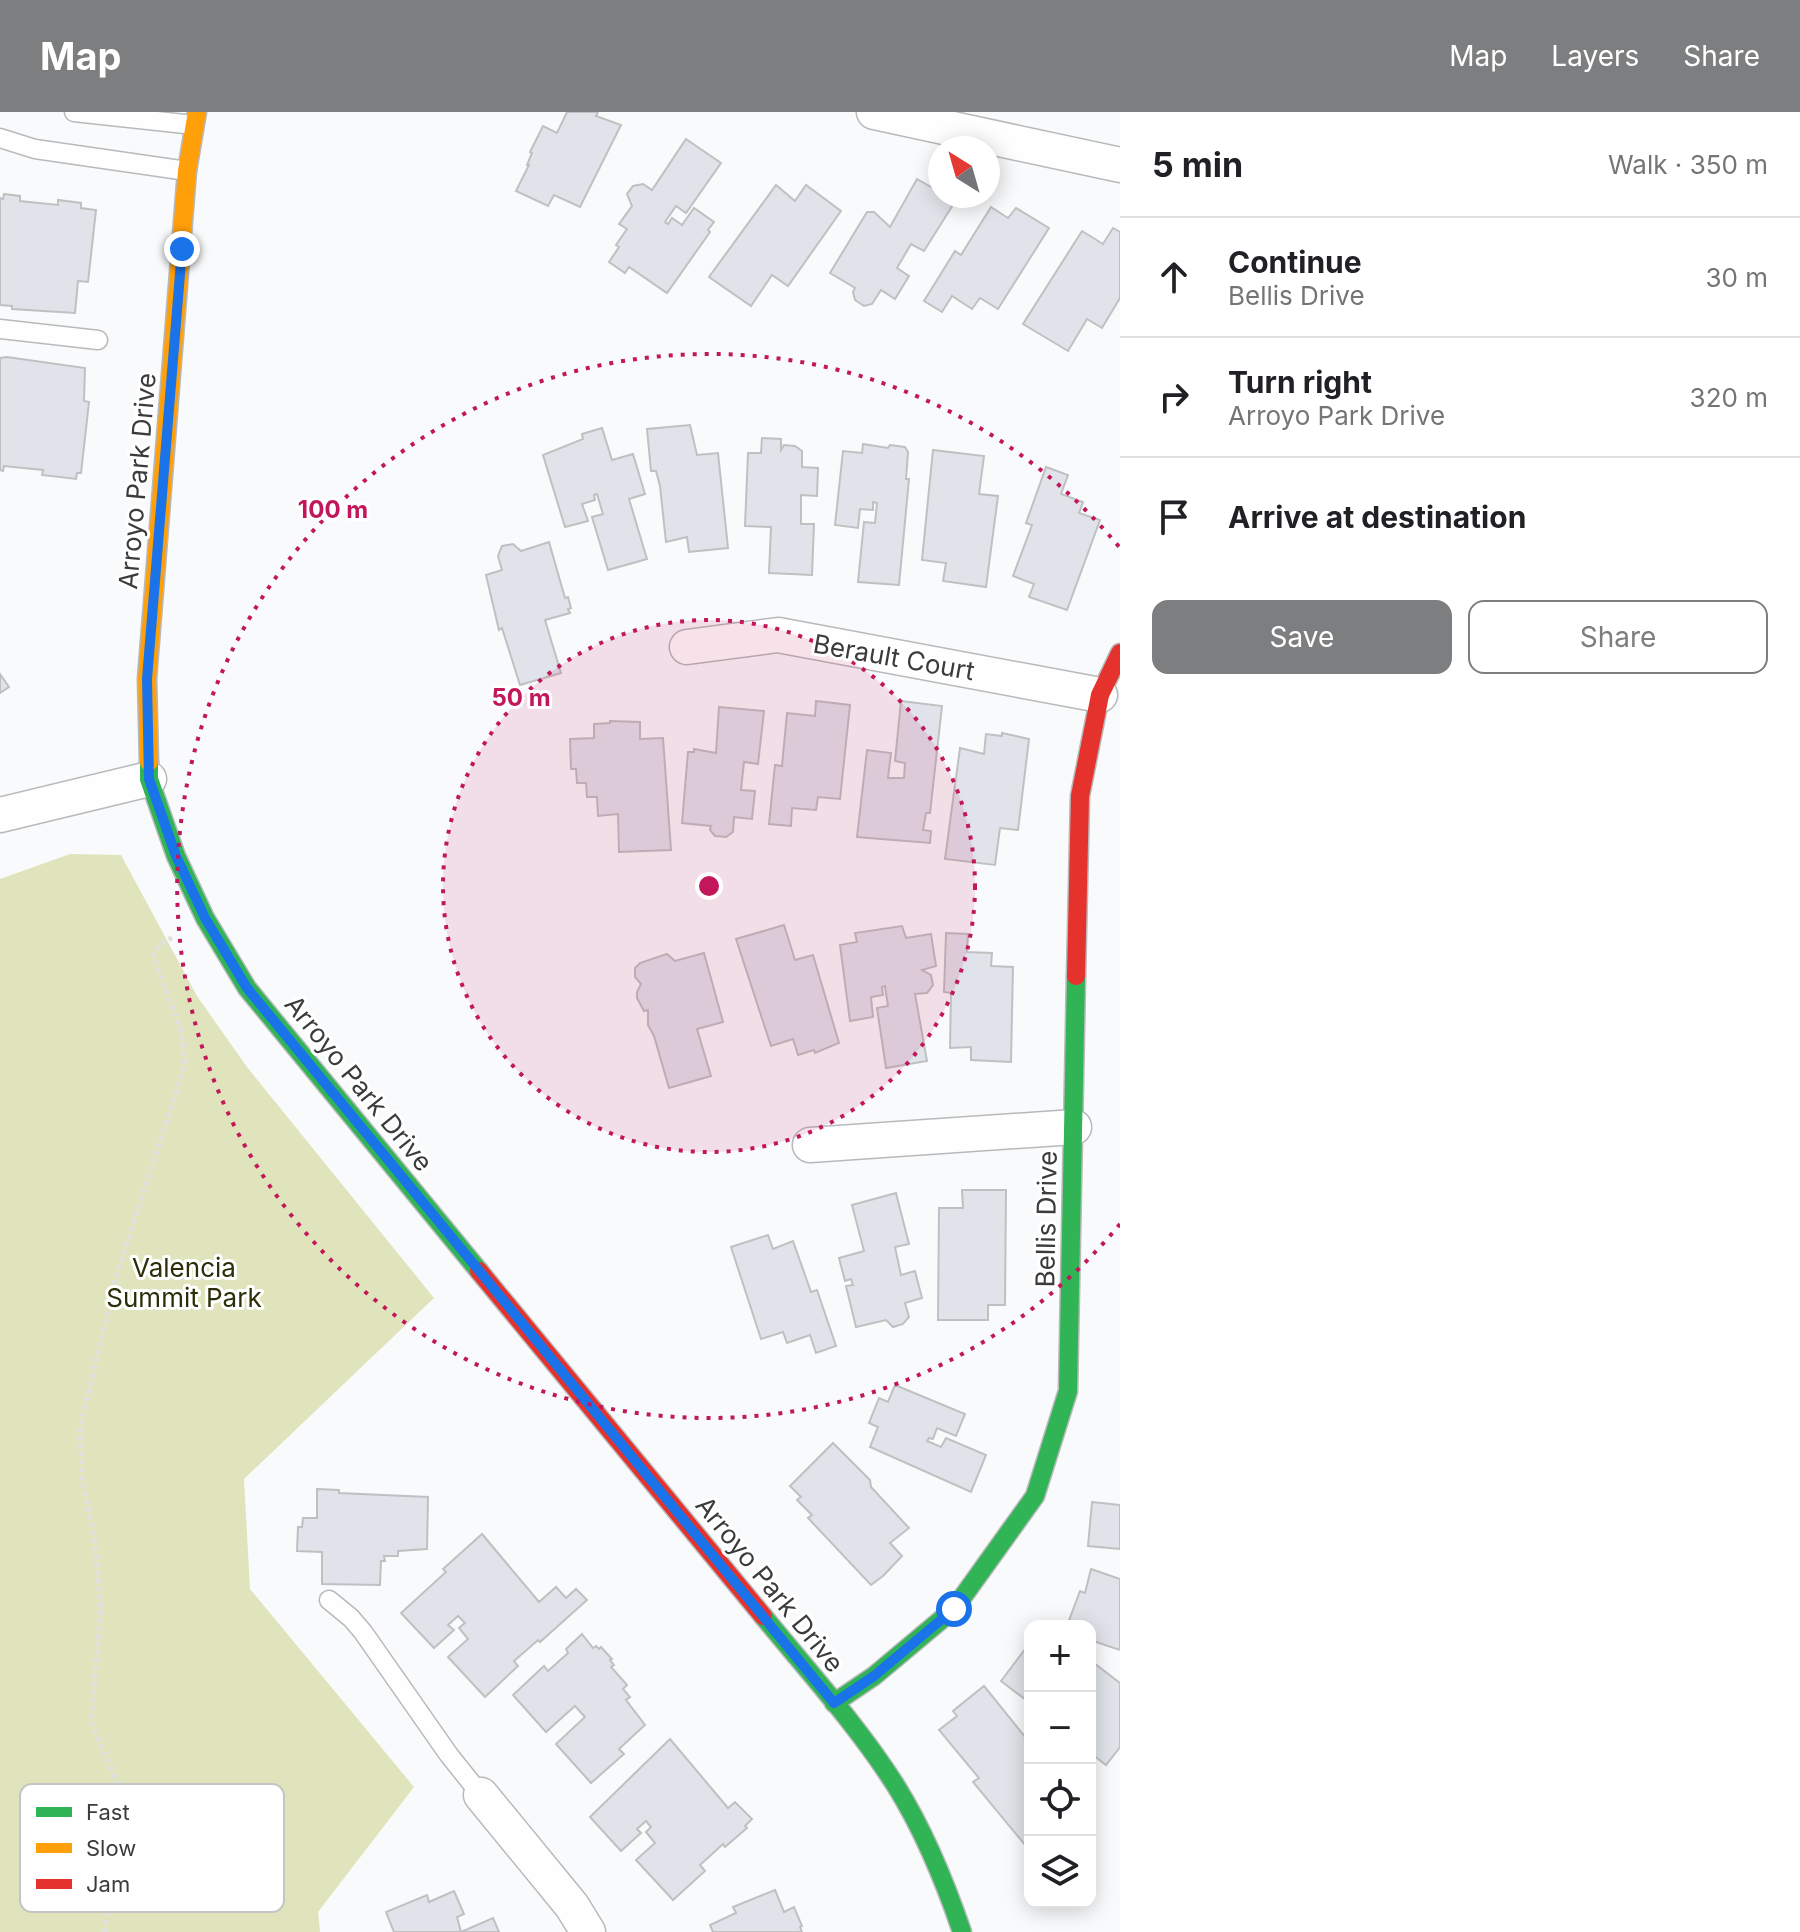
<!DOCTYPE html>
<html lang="en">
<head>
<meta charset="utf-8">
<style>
	:root { --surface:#fff; --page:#f2f2f2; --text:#202124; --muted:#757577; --line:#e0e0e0; --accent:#7d7e7f }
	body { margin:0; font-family:Inter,sans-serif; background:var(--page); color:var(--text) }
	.controls { position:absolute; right:24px; bottom:24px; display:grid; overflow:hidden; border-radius:16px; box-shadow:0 4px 20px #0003 }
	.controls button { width:72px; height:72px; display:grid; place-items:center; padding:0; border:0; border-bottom:2px solid var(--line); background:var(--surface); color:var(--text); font:40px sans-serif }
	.compass { position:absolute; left:928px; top:24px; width:72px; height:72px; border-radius:50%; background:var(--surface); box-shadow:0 4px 20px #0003; rotate:323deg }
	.stop { position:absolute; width:24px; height:24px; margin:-18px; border:6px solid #1a73e8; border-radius:50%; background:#fff }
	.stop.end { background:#1a73e8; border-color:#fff; box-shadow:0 2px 8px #0008 }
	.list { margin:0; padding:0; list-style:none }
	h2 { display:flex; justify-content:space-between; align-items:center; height:104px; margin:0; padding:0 32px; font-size:34px }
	h2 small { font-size:26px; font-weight:400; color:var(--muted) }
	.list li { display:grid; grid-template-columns:52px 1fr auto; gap:24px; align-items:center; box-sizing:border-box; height:120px; padding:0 32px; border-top:2px solid var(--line) }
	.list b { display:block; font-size:30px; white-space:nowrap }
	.list p { margin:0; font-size:26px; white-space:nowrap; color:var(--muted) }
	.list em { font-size:26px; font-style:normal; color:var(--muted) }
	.actions { display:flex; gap:16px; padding:24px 32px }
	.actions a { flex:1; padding:18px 0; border:2px solid var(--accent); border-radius:16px; text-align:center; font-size:28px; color:var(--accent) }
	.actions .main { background:var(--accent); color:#fff }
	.icon { flex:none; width:44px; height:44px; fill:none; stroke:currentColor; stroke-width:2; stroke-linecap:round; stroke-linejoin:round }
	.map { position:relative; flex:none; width:1120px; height:1820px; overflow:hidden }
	header { display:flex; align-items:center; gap:48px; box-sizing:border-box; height:112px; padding:0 40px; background:var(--accent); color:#fff }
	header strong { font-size:38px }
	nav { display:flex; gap:44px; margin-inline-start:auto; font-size:28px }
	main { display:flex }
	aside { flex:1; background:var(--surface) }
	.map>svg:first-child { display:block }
	.green { fill:#e0e4bd }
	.building { fill:#e1e3ea; stroke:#bfc0c1; stroke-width:2 }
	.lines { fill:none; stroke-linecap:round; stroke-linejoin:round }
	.lane-casing { stroke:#b8b9ba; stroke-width:21 }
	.street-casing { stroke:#b8b9ba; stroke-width:37 }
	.fast-casing { stroke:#b8b9ba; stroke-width:21 }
	.slow-casing { stroke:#b8b9ba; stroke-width:21 }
	.jam-casing { stroke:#b8b9ba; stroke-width:21 }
	.path { stroke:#e0e0e1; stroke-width:5; stroke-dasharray:4 4; stroke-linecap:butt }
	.lane { stroke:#fefefe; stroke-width:18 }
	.street { stroke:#fefefe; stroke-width:34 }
	.fast { stroke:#30b455; stroke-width:18 }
	.slow { stroke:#ff9f0a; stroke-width:18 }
	.jam { stroke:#e5322d; stroke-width:18 }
	.route { stroke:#1a73e8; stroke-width:10 }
	.ring { fill:none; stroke:#c2185b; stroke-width:4; stroke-dasharray:4 8 }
	.labels { text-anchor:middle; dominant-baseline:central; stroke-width:6; stroke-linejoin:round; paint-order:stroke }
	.street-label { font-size:26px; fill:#3a3b3c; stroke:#fff }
	.park-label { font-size:26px; fill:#2b2e08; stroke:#fff }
	.key { fill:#fff; stroke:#c4c4c4; stroke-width:2 }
	.key-label { font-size:22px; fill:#3a3b3c }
	.centre { fill:#c2185b; stroke:#fff; stroke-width:4 }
	.ring-label { font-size:24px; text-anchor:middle; font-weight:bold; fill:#c2185b; stroke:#fff; stroke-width:6; stroke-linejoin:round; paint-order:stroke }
</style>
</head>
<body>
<header>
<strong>Map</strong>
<nav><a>Map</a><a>Layers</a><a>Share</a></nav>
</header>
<main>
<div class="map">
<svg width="1120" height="1820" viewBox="0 0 1120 1820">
	<rect width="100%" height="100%" fill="#f9fafb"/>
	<path class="green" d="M 70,742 L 121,743 L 197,884 L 247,955 L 434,1186 L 244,1367 L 250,1477 L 414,1675 L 318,1800 L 320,1820 L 0,1820 L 0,767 Z"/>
	<g class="building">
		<path d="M 567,0 L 598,0 L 596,4 L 621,13 L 580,95 L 554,83 L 548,94 L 516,79 L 529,53 L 527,53 L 532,41 L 530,40 L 543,14 L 557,21 Z"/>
		<path d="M 686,27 L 721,51 L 686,101 L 676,94 L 665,110 L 668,112 L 672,106 L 682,113 L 694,96 L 714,110 L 708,118 L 710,120 L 667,181 L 629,155 L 625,161 L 609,150 L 619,135 L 616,133 L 627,117 L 619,112 L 632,94 L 627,82 L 633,74 L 643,72 L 652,78 Z"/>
		<path d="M 917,67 L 940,80 L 940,84 L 948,84 L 956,88 L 924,139 L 911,132 L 897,156 L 909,164 L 895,187 L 881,178 L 872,192 L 864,194 L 855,188 L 853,180 L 855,176 L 830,161 L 867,100 L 874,100 L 890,115 Z"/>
		<path d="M 776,73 L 795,89 L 806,73 L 841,99 L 788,174 L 772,163 L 751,194 L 709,165 Z"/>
		<path d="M 4,82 L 20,84 L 20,89 L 58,93 L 58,88 L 81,91 L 81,96 L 96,98 L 88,170 L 78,169 L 75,201 L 12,197 L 12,194 L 0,193 L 0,86 L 3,87 Z"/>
		<path d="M 991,95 L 1008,106 L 1016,96 L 1049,116 L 998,197 L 980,186 L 972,197 L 952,184 L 942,200 L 924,189 L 955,139 L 961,143 Z"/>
		<path d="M 1113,116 L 1120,120 L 1120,186 L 1102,216 L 1087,207 L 1068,239 L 1023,212 L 1082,119 L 1103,132 Z"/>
		<path d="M 7,245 L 85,256 L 84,289 L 89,290 L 81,361 L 77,361 L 76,367 L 42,363 L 43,358 L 4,354 L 3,359 L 0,358 L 0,246 Z"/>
		<path d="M 690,313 L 697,343 L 718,341 L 728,436 L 689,440 L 687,425 L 666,430 L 660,374 L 656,359 L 651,359 L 647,317 Z"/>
		<path d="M 602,316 L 612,348 L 633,342 L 645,382 L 629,387 L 647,447 L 608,458 L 592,405 L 603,402 L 597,382 L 594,383 L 595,388 L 582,392 L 588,409 L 565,415 L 543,343 L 583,327 L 582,322 Z"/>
		<path d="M 762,326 L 781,327 L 781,338 L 784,333 L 795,334 L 802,339 L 802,355 L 818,356 L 817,384 L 801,383 L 801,412 L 814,412 L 812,463 L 769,461 L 771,415 L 745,414 L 748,341 L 761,341 Z"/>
		<path d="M 863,332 L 888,336 L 890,333 L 905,335 L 908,340 L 906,367 L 909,367 L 899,473 L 858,470 L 864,410 L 875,411 L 877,391 L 873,390 L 873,398 L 860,397 L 858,416 L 835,413 L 843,339 L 862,341 Z"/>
		<path d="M 933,338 L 984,344 L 979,382 L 998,384 L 986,475 L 943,469 L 946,451 L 922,448 Z"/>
		<path d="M 1046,355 L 1068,363 L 1061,382 L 1083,390 L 1079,401 L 1100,408 L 1067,498 L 1029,485 L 1034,472 L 1013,464 L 1032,413 L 1026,411 Z"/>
		<path d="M 549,430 L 565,486 L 568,485 L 571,496 L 568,497 L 570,501 L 545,508 L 561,561 L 520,573 L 502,516 L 499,518 L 486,463 L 502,458 L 498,444 L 502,434 L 513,432 L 521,439 Z"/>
		<path d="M 0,562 L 9,575 L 0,581 Z"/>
		<path d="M 816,589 L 850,593 L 840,687 L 818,685 L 816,698 L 792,696 L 791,714 L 769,712 L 775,653 L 782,654 L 787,601 L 815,604 Z"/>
		<path d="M 901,589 L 942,594 L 930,701 L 926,701 L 923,718 L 931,719 L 930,731 L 857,725 L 867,638 L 891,641 L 888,666 L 904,666 L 905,651 L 895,649 Z"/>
		<path d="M 719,595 L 764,599 L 758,652 L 744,650 L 741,678 L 755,679 L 752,707 L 734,705 L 733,720 L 726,725 L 715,724 L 710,718 L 711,714 L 682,711 L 688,640 L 694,640 L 694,637 L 716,641 Z"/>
		<path d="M 610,609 L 640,610 L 640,627 L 663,626 L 671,738 L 619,740 L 618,702 L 598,704 L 597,685 L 587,685 L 586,671 L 577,671 L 576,657 L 571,657 L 570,627 L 594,626 L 594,612 L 610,611 Z"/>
		<path d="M 1002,621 L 1029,627 L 1018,718 L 1000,716 L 995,753 L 945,747 L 960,636 L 984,642 L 986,622 L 1002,624 Z"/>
		<path d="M 784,813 L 795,848 L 813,843 L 839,931 L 815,941 L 814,938 L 798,943 L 793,927 L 771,934 L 736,827 Z"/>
		<path d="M 902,814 L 906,826 L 931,822 L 936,854 L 922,858 L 931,863 L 933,873 L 927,881 L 915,882 L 927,949 L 886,956 L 877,896 L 888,894 L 885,874 L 882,875 L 883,883 L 871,885 L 873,905 L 850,909 L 840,833 L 857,830 L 855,821 Z"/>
		<path d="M 946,821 L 968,822 L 967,840 L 992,841 L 991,854 L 1013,855 L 1011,950 L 971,948 L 971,935 L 950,936 L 951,881 L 944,880 Z"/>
		<path d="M 704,841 L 723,910 L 697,917 L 711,964 L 669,976 L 654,924 L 648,913 L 648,898 L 644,899 L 637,886 L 637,880 L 641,872 L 635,865 L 635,856 L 640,851 L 667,842 L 675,849 Z"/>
		<path d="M 962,1078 L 1006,1078 L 1005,1193 L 988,1193 L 988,1208 L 938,1208 L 939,1096 L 963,1096 Z"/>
		<path d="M 896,1081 L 909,1132 L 895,1135 L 901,1163 L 915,1159 L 922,1186 L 905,1191 L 909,1205 L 903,1212 L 893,1215 L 886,1208 L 856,1215 L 846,1174 L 853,1173 L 851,1167 L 845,1169 L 839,1146 L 864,1139 L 852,1093 Z"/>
		<path d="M 768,1123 L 773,1137 L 793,1129 L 811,1180 L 817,1178 L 836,1234 L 816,1241 L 810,1223 L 787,1231 L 783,1220 L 761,1227 L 731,1135 Z"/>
		<path d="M 895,1273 L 965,1302 L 956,1324 L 937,1316 L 933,1327 L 929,1326 L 927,1329 L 941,1335 L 946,1326 L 986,1343 L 971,1380 L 870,1335 L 878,1315 L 869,1311 L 879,1286 L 888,1290 Z"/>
		<path d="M 833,1331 L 870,1368 L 871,1375 L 909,1416 L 890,1431 L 902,1444 L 883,1464 L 871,1473 L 808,1406 L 812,1403 L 797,1388 L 801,1385 L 790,1374 Z"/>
		<path d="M 317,1377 L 339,1378 L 339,1381 L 428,1385 L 427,1437 L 398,1439 L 398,1444 L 384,1444 L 385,1449 L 381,1449 L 380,1473 L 322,1472 L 322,1440 L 297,1439 L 298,1415 L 302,1415 L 303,1406 L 317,1406 Z"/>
		<path d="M 1092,1390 L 1120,1393 L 1120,1437 L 1088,1434 Z"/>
		<path d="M 482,1422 L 539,1490 L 556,1475 L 566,1486 L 576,1477 L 587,1488 L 540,1530 L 538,1528 L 514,1549 L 518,1554 L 485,1585 L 448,1545 L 468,1527 L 459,1516 L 465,1511 L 458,1504 L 448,1513 L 454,1518 L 434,1536 L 401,1501 L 446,1460 L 443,1457 Z"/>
		<path d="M 1091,1457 L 1120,1467 L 1120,1538 L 1090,1528 L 1090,1514 L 1067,1514 L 1080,1479 L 1085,1481 Z"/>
		<path d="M 582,1522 L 593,1536 L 596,1534 L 599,1537 L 601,1535 L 612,1547 L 610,1548 L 614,1553 L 611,1555 L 627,1573 L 623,1577 L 630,1585 L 626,1588 L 645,1613 L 619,1637 L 624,1642 L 591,1671 L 556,1632 L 585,1605 L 575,1594 L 546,1620 L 513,1583 L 544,1554 L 548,1559 L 568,1541 L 566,1537 Z"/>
		<path d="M 1026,1536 L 1030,1539 L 1030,1591 L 1001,1569 Z"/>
		<path d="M 1090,1548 L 1120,1571 L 1120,1635 L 1106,1653 L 1093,1643 L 1090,1648 Z"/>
		<path d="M 984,1574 L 1030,1631 L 1030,1739 L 973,1670 L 979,1666 L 939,1618 L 957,1604 L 953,1599 Z"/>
		<path d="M 670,1627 L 728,1696 L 735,1690 L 752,1707 L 745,1714 L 747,1716 L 725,1735 L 723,1732 L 700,1753 L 705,1759 L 673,1788 L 636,1748 L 655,1731 L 646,1720 L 651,1715 L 646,1709 L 637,1717 L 641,1721 L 621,1739 L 590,1705 Z"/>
		<path d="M 775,1778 L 784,1800 L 794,1795 L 802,1814 L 800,1815 L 802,1820 L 713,1820 L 710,1813 L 736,1801 L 733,1795 Z"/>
		<path d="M 454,1779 L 464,1802 L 457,1805 L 461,1820 L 394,1820 L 386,1800 L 427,1783 L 429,1790 Z"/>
		<path d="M 493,1806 L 499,1820 L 461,1820 Z"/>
	</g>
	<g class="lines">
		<g class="lane-casing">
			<g id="lane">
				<path d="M 74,0 L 194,13"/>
				<path d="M 0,26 L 35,37 L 187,59"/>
				<path d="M 0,217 L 98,228"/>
				<path d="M 329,1488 L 351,1506 L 363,1520 L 449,1643 L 481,1683"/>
			</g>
		</g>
		<g class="street-casing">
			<g id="street">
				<path d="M 874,0 L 1120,53"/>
				<path d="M 687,535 L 778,523 L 1100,583"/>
				<path d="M 0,703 L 149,667"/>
				<path d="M 810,1033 L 1074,1015"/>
				<path d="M 481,1683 L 572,1794 L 588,1820"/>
			</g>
		</g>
		<g class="fast-casing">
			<g id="fast">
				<path d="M 149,650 L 149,667 L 176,744 L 205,806 L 247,876 L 479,1159"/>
				<path d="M 763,1504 C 808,1559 858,1614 896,1674 C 924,1719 945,1770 962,1820"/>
				<path d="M 834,1591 L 874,1564 L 954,1497 L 1035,1384 L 1068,1279 L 1076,864"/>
			</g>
		</g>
		<g class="slow-casing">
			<path id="slow" d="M 149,650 L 147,567 L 187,59 L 197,0"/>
		</g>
		<g class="jam-casing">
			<g id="jam">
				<path d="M 1076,864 L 1080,684 L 1100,583 L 1120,541"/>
				<path d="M 479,1159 L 763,1504"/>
			</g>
		</g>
		<path class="path" d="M 104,1820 L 129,1700 L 91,1609 L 101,1498 L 94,1424 L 82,1366 L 80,1316 L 116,1165 L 185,953 L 181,918 L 153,843 L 160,833 L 173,825"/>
		<use href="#lane" class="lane"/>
		<use href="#street" class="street"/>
		<use href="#fast" class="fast"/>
		<use href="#slow" class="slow"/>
		<use href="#jam" class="jam"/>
	</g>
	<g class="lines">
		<path class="route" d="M 182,137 L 147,567 L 149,667 L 176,744 L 205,806 L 247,876 L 834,1591 L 874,1564 L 954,1497"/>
	</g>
	<circle cx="709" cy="774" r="266" fill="#c2185b" fill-opacity=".12"/>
	<g class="ring">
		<circle cx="709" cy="774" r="266"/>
		<path d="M1120 1112A532 532 0 1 1 1120 436"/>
	</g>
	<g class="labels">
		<g class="street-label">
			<text transform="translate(137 369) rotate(-85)">Arroyo Park Drive</text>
			<text transform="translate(894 545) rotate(10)">Berault Court</text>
			<text transform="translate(359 971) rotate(51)">Arroyo Park Drive</text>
			<text transform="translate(1046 1107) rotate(-89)">Bellis Drive</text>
			<text transform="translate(770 1472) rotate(51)">Arroyo Park Drive</text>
		</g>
		<g class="park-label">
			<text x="184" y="1155">Valencia<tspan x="184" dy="30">Summit Park</tspan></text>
		</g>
	</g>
	<rect x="20" y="1672" width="264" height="128" rx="12" class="key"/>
	<rect x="36" y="1695" width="36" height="10" fill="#30b455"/>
	<rect x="36" y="1731" width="36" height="10" fill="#ff9f0a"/>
	<rect x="36" y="1767" width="36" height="10" fill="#e5322d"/>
	<g class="key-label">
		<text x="86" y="1708">Fast</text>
		<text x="86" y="1744">Slow</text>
		<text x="86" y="1780">Jam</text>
	</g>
	<circle cx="709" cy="774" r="12" class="centre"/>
	<g class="ring-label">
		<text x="333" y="406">100 m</text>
		<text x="521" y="594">50 m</text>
	</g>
</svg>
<div class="controls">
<button>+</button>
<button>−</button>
<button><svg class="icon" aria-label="locate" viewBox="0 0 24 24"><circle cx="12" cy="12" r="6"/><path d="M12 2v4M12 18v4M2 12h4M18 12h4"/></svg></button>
<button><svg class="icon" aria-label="layers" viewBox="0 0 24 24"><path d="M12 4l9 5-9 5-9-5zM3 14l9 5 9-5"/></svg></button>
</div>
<svg class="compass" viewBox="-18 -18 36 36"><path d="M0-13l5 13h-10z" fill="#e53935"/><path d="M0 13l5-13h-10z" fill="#757577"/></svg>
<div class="stop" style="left:954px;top:1497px"></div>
<div class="stop end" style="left:182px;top:137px"></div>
</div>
<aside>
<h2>5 min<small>Walk · 350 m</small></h2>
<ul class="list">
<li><svg class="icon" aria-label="ahead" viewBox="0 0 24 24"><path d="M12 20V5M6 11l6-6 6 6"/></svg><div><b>Continue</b><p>Bellis Drive</p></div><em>30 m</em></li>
<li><svg class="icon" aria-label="right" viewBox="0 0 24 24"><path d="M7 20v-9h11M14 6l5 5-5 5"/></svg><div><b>Turn right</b><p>Arroyo Park Drive</p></div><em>320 m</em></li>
<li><svg class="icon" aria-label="arrive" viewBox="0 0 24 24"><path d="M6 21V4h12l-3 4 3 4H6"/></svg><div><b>Arrive at destination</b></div></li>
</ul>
<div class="actions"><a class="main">Save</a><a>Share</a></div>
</aside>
</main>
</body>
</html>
